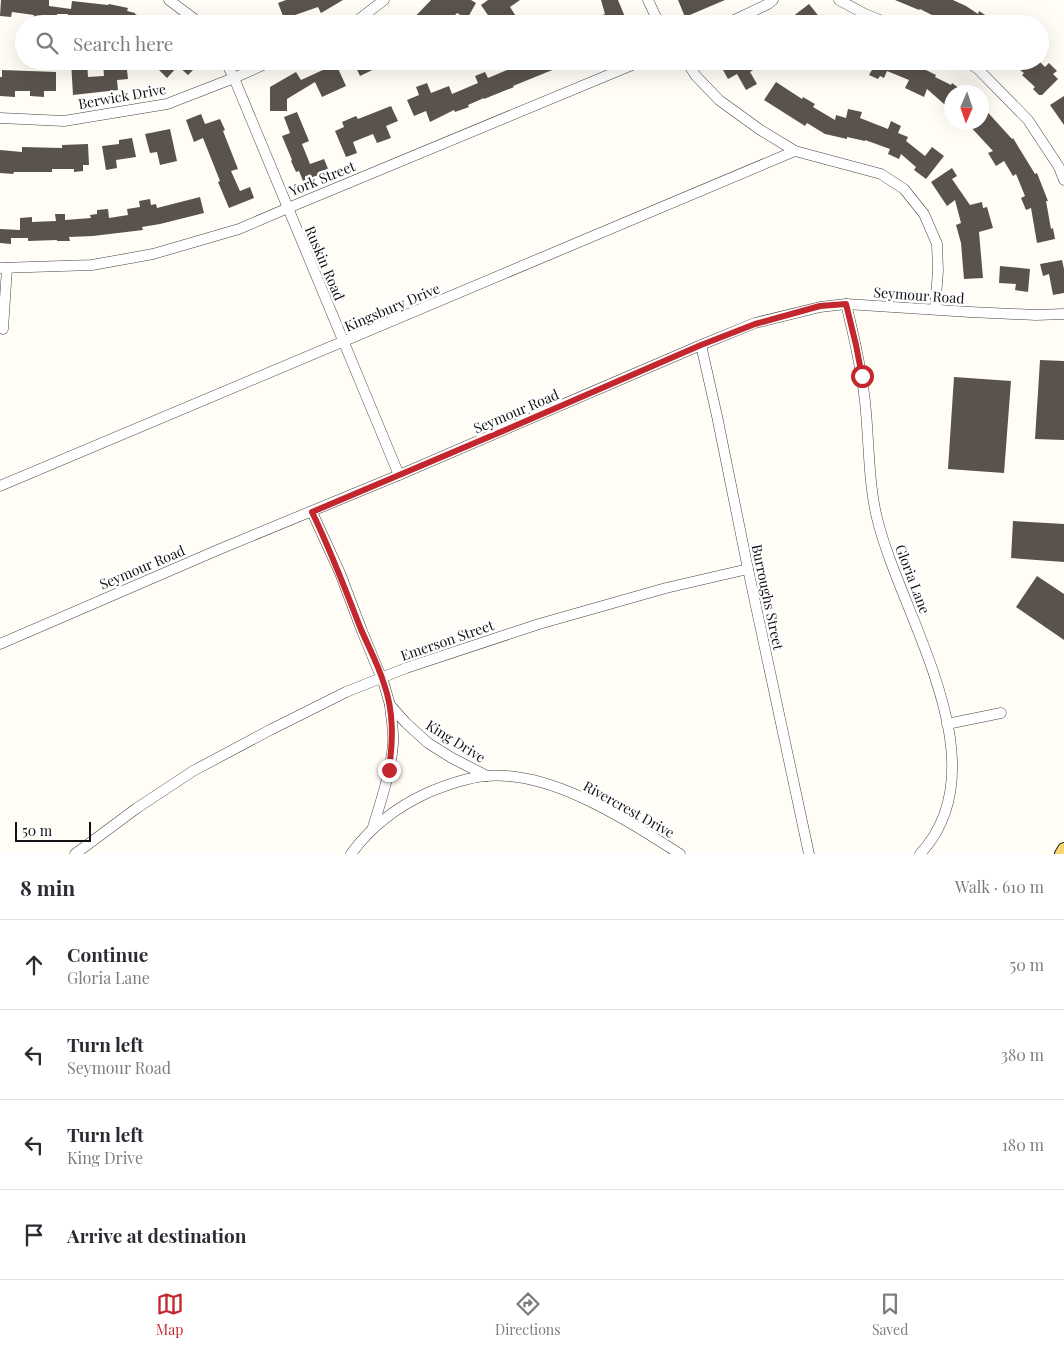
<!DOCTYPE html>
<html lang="en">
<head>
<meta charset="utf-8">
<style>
	:root { --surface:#fff; --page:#f2f2f3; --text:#2b2b33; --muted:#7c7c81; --line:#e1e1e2; --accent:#c4262e }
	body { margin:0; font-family:"Playfair Display",serif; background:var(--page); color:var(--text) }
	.compass { position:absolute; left:944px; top:85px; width:45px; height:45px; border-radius:50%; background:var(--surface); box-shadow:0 5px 20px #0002; rotate:182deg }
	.scale { position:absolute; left:15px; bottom:12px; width:76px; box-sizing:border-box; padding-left:5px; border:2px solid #111; border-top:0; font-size:14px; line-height:18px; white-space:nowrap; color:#111; -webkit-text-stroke:4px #fff; paint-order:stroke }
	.stop { position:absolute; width:15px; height:15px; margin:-11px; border:4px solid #c4262e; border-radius:50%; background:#fff }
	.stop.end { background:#c4262e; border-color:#fff; box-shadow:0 1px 5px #0008 }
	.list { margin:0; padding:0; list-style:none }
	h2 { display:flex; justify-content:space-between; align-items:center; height:65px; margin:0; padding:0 20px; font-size:21px }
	h2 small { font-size:16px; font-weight:400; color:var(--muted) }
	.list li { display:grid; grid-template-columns:32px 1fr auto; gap:15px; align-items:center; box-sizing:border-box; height:90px; padding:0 20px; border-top:1px solid var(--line) }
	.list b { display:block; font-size:19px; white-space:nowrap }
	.list p { margin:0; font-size:16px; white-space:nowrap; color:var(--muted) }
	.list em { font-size:16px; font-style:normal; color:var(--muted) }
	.icon { flex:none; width:28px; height:28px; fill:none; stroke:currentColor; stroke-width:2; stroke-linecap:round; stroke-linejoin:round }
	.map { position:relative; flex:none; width:1064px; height:854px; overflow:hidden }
	.search { position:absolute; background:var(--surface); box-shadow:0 5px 20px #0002; left:15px; right:15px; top:15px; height:55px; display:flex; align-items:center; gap:12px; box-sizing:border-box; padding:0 18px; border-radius:28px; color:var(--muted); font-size:19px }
	.sheet { height:425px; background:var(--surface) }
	nav { display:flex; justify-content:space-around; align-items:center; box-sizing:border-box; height:70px; border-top:1px solid var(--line); background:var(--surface); font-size:14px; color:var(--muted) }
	nav a { display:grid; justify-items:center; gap:2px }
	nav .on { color:var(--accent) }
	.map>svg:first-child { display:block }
	.building { fill:#5a524d }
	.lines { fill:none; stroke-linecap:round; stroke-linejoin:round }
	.minor-casing { stroke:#444; stroke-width:11 }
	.major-casing { stroke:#222; stroke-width:14 }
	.minor { stroke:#fff; stroke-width:10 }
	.major { stroke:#f9d66b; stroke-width:12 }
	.route { stroke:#c4262e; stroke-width:6 }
	.labels { text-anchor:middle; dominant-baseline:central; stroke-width:5; stroke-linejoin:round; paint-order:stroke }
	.street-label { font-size:14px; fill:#111; stroke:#fff }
</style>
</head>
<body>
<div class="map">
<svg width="1064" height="854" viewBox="0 0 1064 854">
	<rect width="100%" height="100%" fill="#fffdf5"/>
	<g class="building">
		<path d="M 1,0 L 49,0 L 49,6 L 71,9 L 72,1 L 108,5 L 109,4 L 128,8 L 127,11 L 135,13 L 135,14 L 157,24 L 68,24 L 68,14 L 57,14 L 57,23 L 33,20 L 34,15 L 12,12 L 11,17 L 0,16 Z"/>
		<path d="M 286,0 L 343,0 L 321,13 L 318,7 L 295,15 L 299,24 L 286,24 L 278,3 Z"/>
		<path d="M 431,0 L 471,0 L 476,3 L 467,19 L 457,13 L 446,24 L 408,24 Z"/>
		<path d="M 488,0 L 520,0 L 510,7 L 519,21 L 514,24 L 506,24 L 502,18 L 494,24 L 481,5 Z"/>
		<path d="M 601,0 L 618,0 L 628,24 L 599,24 L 597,17 L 605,14 Z"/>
		<path d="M 678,0 L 725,0 L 685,17 Z"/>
		<path d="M 895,0 L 953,0 L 966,6 L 978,14 L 979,11 L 990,18 L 987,24 L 955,24 L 937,15 L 936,17 L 920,9 L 919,10 Z"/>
		<path d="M 809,4 L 825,24 L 783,24 Z"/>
		<path d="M 71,61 L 87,61 L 88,77 L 104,76 L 103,63 L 126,61 L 128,79 L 117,80 L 118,90 L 73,95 Z"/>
		<path d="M 150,61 L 192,61 L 197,66 L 188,75 L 178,66 L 167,78 Z"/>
		<path d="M 353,61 L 391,61 L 360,76 Z"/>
		<path d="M 512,61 L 572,62 L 513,86 L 514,87 L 484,99 L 484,98 L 468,105 L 469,107 L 455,112 L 454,110 L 430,122 L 426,111 L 414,116 L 407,100 L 419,95 L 416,87 L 427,83 L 431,93 L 449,86 L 452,94 L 478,83 L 475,76 L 485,72 L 488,78 L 514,67 Z"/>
		<path d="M 718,61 L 767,61 L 750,72 L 757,84 L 746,90 L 737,74 L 728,79 Z"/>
		<path d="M 858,61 L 908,61 L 936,75 L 935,77 L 951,85 L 952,83 L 960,89 L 967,92 L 952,92 L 952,111 L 927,89 L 924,97 L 905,88 L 909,80 L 887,71 L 884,78 L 880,76 L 878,79 L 869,75 L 873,68 Z"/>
		<path d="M 1008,61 L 1039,61 L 1045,67 L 1049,63 L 1057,71 L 1053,74 L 1058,79 L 1042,95 L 1039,95 L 1033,89 L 1035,87 L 1022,75 L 1024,73 Z"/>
		<path d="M 336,64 L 346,86 L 322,97 L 315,82 L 287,99 L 287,111 L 270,111 L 270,87 L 296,72 L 301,80 Z"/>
		<path d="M 2,70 L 56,72 L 56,91 L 44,91 L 44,97 L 30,96 L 30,91 L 15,91 L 15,97 L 0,96 L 0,77 L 2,77 Z"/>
		<path d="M 776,82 L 802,99 L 803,97 L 815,104 L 813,107 L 835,120 L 836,115 L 846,118 L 848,109 L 862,112 L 860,118 L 888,129 L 891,121 L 901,126 L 898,133 L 908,137 L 906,141 L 925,156 L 932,147 L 944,156 L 926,179 L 914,170 L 916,167 L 901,154 L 899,159 L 888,154 L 890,149 L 865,140 L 865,141 L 847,137 L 847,139 L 825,134 L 807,123 L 805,126 L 764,100 Z"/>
		<path d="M 1064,96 L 1064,125 L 1050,105 Z"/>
		<path d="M 391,106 L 398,121 L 386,126 L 391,138 L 377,143 L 373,134 L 353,142 L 357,153 L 346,157 L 335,131 L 344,127 L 342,122 L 356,116 L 358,119 Z"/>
		<path d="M 982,106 L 1012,139 L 1013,138 L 1035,174 L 1037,173 L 1048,201 L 1046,201 L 1051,229 L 1053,228 L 1055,239 L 1037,243 L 1031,208 L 1026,210 L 1021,198 L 1025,196 L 1016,174 L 1013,176 L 1004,161 L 996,166 L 988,153 L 993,151 L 966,122 L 982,122 Z"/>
		<path d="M 297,112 L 309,141 L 302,144 L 310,164 L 324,159 L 329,171 L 303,181 L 299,171 L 296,172 L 291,161 L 292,160 L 282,136 L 290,133 L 284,117 Z"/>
		<path d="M 201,114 L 205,124 L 220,119 L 225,130 L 223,131 L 238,169 L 231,171 L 240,191 L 250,187 L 254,198 L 229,208 L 218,182 L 220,181 L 203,138 L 194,142 L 186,120 Z"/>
		<path d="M 170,129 L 177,161 L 160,165 L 157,152 L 150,153 L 145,134 Z"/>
		<path d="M 132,138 L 136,157 L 116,160 L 117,168 L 106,170 L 102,146 L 119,144 L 119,140 Z"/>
		<path d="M 88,144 L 89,165 L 83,165 L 83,171 L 74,172 L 74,169 L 52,169 L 52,172 L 14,172 L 13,174 L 0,173 L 0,150 L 22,152 L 22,147 L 62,148 L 62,145 Z"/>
		<path d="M 952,168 L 957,176 L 952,179 L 970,205 L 982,202 L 983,208 L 987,207 L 993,228 L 979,232 L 983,278 L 964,279 L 961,243 L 956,225 L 961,223 L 955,200 L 947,206 L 931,182 Z"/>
		<path d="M 200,197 L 204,213 L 160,224 L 142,227 L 143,230 L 93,236 L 69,237 L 70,241 L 57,241 L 57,240 L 28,241 L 28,238 L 11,238 L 11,244 L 0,243 L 0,229 L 20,230 L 20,218 L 32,217 L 32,222 L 56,221 L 55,214 L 65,214 L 65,220 L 91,218 L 90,215 L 97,214 L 97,210 L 108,209 L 109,218 L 128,215 L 127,209 L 140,207 L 139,201 L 150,199 L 151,205 L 156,204 L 157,208 Z"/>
		<path d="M 1062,260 L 1064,269 L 1064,293 L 1053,295 L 1049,274 L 1043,276 L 1040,264 Z"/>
		<path d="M 1000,266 L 1030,269 L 1028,292 L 1015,290 L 1016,284 L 999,283 Z"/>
		<path d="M 1040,360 L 1064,361 L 1064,440 L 1035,439 Z"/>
		<path d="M 954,377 L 1011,381 L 1004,473 L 948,469 Z"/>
		<path d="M 1013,521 L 1064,524 L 1064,562 L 1011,558 Z"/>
		<path d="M 1037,576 L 1064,594 L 1064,640 L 1016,607 Z"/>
	</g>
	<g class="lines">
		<g class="minor-casing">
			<g id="minor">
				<path d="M 169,0 L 193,18 L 199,24"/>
				<path d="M 648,0 L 655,15 L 661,24"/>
				<path d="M 839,0 L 865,14 L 890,24"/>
				<path d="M 353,24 L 384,0"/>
				<path d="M 726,24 L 768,4 L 773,0"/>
				<path d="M 225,61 L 234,78 L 399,475"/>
				<path d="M 686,61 L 696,76 L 719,100 L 759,129 L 795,151 L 881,174 L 904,189 L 924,214 L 937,244 L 938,271 L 935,309"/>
				<path d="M 966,61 L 978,69 L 1028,120 L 1059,167 L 1064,180"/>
				<path d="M 0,118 L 64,121 L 167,104 L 234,78 L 272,61"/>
				<path d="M 0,268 L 92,265 L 153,254 L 239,229 L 288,208 L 642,61"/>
				<path d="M 846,304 C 855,340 863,375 866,412 C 869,446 869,486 877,518 C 900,615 1004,764 920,854"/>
				<path d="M 3,329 L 7,268"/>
				<path d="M 701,345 L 717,416 L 748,569 L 809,854"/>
				<path d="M 0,486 L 795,151"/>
				<path d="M 312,512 L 340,573 L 362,631 L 384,684 L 390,705 L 406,723 L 428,743 L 452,758 L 487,776"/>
				<path d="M 0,644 L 220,549 L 399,475 L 701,345 L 755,323 L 820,307 L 846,304 L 970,312 L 1036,315 L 1064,314"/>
				<path d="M 947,724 L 1001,713"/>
				<path d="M 373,827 C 381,801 391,771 393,744 C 394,731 391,718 390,705"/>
				<path d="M 75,854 L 137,808 L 193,771 L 270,730 L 346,692 L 406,668 L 539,624 L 666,588 L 748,569"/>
				<path d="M 351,854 C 371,826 397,807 427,793 C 446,785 465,778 485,776 C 552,770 626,820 680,854"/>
			</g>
		</g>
		<g class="major-casing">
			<path id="major" d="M 1061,854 L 1064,849"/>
		</g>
		<use href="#minor" class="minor"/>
		<use href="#major" class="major"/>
	</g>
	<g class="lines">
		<path class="route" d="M 389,770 C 393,740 394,712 384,684 C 378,664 368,646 360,627 C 345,588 330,549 312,512 L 510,428 L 701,345 L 755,324 L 820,306 L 846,304 L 856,345 L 862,376"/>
	</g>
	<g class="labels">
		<g class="street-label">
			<text transform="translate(122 96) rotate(-10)">Berwick Drive</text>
			<text transform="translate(322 178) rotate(-22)">York Street</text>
			<text transform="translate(325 263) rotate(67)">Ruskin Road</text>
			<text transform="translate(919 295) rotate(4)">Seymour Road</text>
			<text transform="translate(392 307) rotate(-23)">Kingsbury Drive</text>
			<text transform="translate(516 411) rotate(-23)">Seymour Road</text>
			<text transform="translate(142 567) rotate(-23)">Seymour Road</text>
			<text transform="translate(913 579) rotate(69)">Gloria Lane</text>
			<text transform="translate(768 597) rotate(78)">Burroughs Street</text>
			<text transform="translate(447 640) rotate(-19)">Emerson Street</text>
			<text transform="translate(456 741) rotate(32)">King Drive</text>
			<text transform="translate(629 809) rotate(29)">Rivercrest Drive</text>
		</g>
	</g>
</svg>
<svg class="compass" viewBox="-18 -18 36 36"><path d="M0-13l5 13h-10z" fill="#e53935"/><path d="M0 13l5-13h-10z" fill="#7c7c81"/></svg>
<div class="scale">50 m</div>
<div class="stop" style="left:862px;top:376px"></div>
<div class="stop end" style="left:389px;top:770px"></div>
<div class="search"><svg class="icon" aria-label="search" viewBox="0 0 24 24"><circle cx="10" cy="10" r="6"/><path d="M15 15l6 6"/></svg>Search here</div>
</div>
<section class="sheet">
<h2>8 min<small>Walk · 610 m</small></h2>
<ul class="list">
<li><svg class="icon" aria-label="ahead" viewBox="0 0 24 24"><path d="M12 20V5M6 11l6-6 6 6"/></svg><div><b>Continue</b><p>Gloria Lane</p></div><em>50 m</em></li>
<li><svg class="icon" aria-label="left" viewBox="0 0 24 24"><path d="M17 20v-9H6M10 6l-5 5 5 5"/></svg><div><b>Turn left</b><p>Seymour Road</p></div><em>380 m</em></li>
<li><svg class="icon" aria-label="left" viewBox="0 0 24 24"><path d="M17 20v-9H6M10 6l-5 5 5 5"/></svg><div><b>Turn left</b><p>King Drive</p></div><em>180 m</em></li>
<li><svg class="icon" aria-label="arrive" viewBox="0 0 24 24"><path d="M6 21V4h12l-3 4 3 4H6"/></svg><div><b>Arrive at destination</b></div></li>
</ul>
</section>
<nav>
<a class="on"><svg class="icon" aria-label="map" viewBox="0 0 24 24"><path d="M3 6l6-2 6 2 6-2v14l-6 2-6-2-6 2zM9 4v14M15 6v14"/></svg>Map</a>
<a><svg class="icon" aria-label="directions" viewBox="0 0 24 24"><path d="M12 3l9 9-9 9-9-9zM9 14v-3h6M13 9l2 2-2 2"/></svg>Directions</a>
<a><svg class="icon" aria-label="saved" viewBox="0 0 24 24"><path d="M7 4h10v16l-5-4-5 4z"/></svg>Saved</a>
</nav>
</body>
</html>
